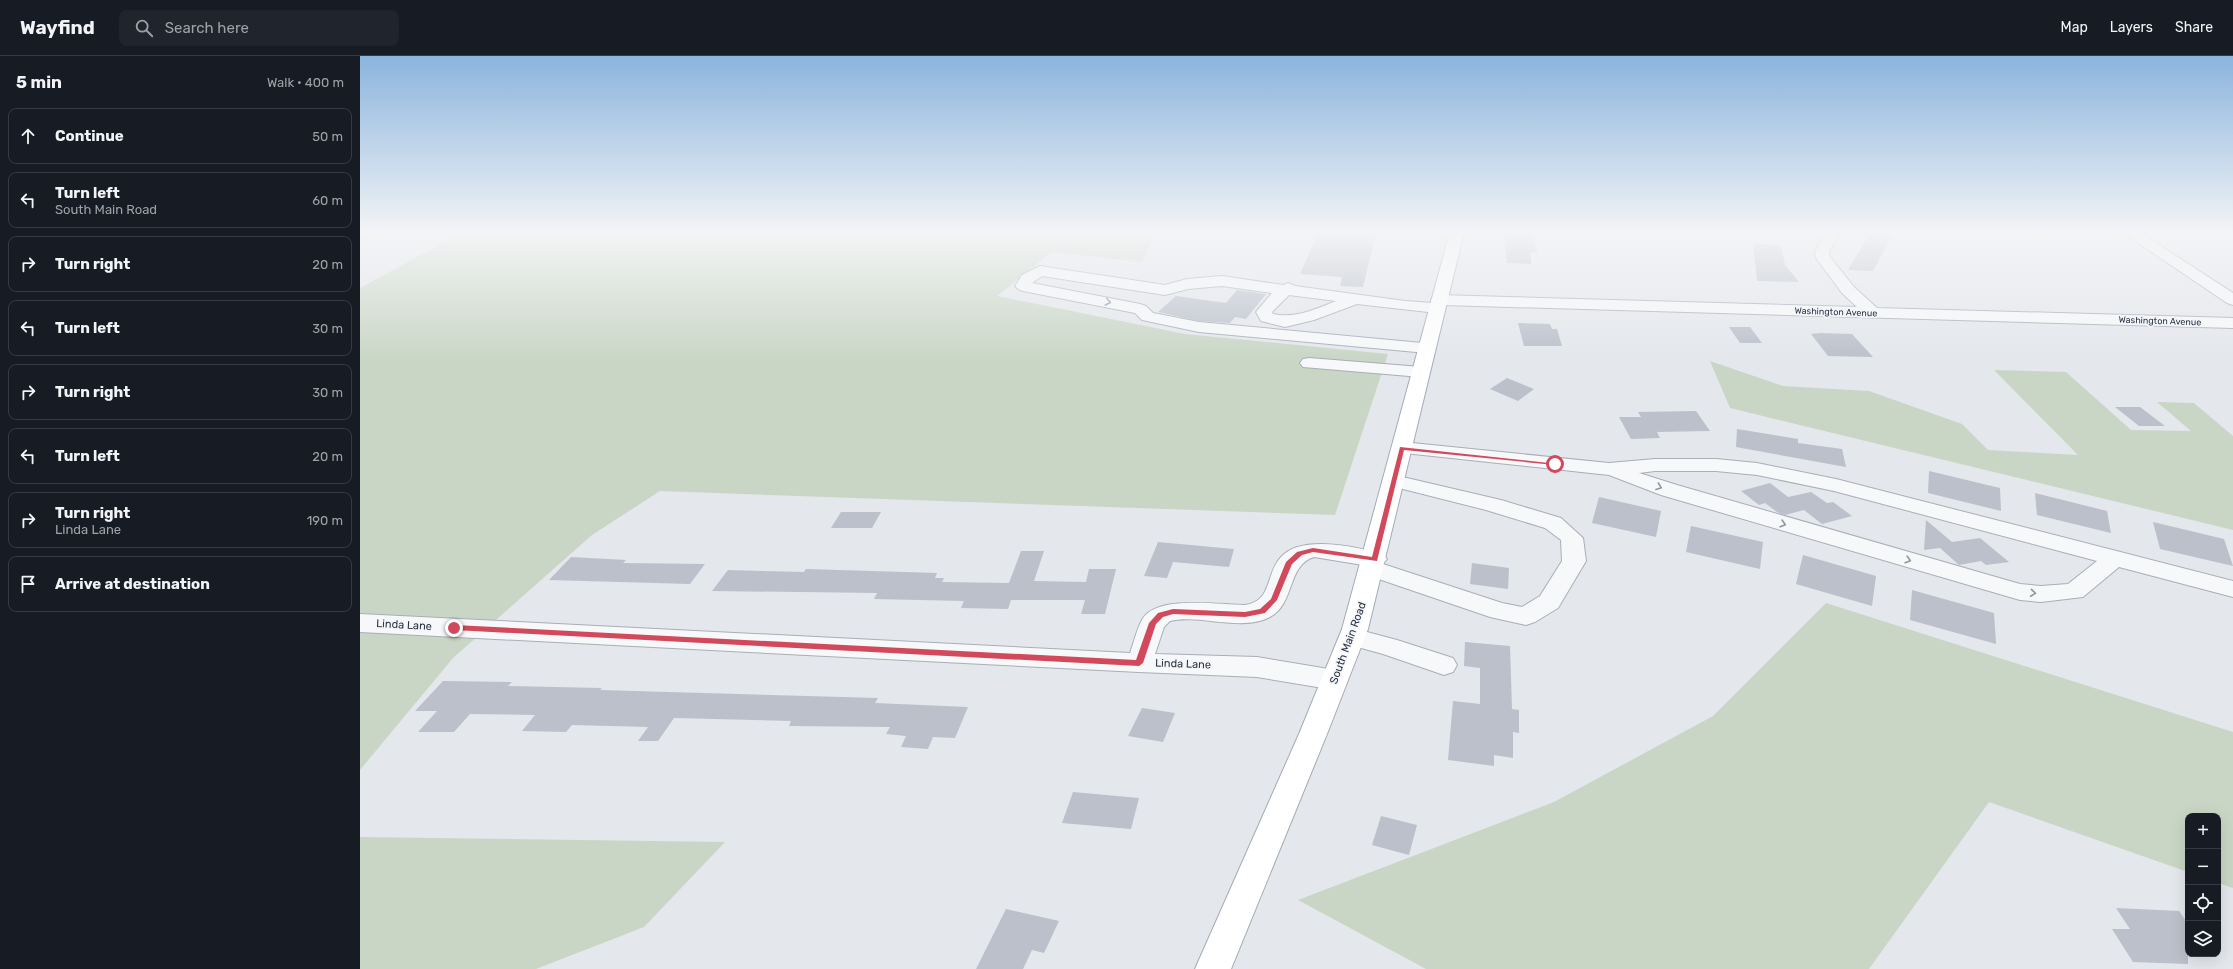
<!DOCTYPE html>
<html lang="en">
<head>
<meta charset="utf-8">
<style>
	:root { --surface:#171b24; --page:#20242c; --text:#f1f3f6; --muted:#9ea1a6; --line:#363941 }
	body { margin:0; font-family:Rubik,sans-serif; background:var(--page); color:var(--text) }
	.controls { position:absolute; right:12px; bottom:12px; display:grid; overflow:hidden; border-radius:8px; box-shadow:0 4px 16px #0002 }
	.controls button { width:36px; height:36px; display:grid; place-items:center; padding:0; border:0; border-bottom:1px solid var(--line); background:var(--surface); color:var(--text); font:20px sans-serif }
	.stop { position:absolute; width:12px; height:12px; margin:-9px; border:3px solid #d1495b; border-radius:50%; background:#fff }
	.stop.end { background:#d1495b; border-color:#fff; box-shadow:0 1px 4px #0008 }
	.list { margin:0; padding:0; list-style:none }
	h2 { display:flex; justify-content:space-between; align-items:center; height:52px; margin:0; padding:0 16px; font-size:17px }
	h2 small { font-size:13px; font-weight:400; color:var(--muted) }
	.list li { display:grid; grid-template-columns:26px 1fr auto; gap:12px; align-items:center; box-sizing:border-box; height:56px; margin:0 8px 8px; padding:0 8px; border:1px solid var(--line); border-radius:8px }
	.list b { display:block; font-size:15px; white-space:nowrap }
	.list p { margin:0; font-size:13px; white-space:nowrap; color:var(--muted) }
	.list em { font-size:13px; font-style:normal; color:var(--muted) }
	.icon { flex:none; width:22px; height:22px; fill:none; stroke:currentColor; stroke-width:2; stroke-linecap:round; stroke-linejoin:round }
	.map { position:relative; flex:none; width:1873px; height:913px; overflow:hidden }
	header { display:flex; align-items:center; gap:24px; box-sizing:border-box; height:56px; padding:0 20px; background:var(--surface); border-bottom:1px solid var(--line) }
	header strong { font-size:19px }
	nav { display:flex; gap:22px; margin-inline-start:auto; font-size:14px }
	.search { width:280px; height:36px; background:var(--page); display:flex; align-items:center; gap:10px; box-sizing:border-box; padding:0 14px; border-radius:8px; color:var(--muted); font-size:15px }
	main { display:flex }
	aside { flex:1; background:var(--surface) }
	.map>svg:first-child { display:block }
	.green { fill:#c9d6c5 }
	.building { fill:#bbc0ca }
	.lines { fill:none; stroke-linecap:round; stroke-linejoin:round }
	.minor-casing { stroke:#a9aeb7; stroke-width:2 }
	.major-casing { stroke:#a3abb8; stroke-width:2 }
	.minor { fill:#f7f8fa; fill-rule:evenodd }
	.major { fill:#fff; fill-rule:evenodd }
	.oneway { stroke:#9196a0 }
	.route { fill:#d1495b }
	.labels { text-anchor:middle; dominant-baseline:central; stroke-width:3.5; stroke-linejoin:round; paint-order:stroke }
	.far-street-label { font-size:9px; fill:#2b3445; stroke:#f4f6f9 }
	.street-label { font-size:11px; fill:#2b3445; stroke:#f4f6f9 }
</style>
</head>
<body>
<header>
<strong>Wayfind</strong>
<div class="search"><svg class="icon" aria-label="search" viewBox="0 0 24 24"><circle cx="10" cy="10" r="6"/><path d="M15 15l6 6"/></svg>Search here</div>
<nav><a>Map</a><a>Layers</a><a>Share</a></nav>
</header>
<main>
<aside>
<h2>5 min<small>Walk · 400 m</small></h2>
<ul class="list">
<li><svg class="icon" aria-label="ahead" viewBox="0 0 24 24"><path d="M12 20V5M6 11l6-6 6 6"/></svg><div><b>Continue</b></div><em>50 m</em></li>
<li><svg class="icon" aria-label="left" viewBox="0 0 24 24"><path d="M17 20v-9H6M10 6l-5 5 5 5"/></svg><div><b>Turn left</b><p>South Main Road</p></div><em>60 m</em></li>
<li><svg class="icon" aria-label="right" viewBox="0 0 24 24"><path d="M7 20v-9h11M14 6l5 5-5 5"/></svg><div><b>Turn right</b></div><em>20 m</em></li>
<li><svg class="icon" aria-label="left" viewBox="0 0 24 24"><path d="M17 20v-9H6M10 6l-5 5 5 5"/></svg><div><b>Turn left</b></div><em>30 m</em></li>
<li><svg class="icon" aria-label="right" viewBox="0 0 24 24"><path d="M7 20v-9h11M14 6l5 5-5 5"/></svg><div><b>Turn right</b></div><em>30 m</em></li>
<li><svg class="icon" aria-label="left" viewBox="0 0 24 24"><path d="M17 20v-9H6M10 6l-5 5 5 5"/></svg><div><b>Turn left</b></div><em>20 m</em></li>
<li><svg class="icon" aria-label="right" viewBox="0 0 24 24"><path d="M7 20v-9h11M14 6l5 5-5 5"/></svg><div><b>Turn right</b><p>Linda Lane</p></div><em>190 m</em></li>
<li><svg class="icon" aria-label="arrive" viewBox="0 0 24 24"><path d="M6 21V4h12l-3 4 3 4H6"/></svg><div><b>Arrive at destination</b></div></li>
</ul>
</aside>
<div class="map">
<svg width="1873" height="913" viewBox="0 0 1873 913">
	<rect width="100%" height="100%" fill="#e4e7ec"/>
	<g class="green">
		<path d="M 103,176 L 796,176 L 782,206 L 692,196 L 637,240 L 825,278 L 1028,298 L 975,459 L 300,435 L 232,479 L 93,602 L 0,714 L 0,232 Z"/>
		<path d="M 1350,305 L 1423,330 L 1509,335 L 1602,368 L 1628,394 L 1718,399 L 1634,314 L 1706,316 L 1771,374 L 1831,375 L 1797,346 L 1834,347 L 1873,380 L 1873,474 L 1370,352 Z"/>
		<path d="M 1466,547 L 1873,676 L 1873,832 L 1858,827 L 1858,760 L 1828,760 L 1828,816 L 1629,746 L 1509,913 L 1066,913 L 938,844 L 1194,746 L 1353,660 Z"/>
		<path d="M 0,781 L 365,786 L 284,871 L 176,913 L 0,913 Z"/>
	</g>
	<g class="building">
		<path d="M 1143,176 L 1173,177 L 1177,197 L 1171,196 L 1171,208 L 1147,207 Z"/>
		<path d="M 1511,176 L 1534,176 L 1513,215 L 1488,214 Z"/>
		<path d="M 958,177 L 1015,181 L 1003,231 L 980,230 L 982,221 L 940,218 Z"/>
		<path d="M 1393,187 L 1421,190 L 1425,209 L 1439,226 L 1397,225 Z"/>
		<path d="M 877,234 L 906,238 L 886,263 L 875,261 L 870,267 L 839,265 L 798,256 L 816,240 L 866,247 Z"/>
		<path d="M 1158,267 L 1190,268 L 1192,273 L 1197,273 L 1202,290 L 1164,290 Z"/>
		<path d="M 1369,271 L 1390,271 L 1402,287 L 1380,287 Z"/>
		<path d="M 1460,277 L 1492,278 L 1513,301 L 1468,300 L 1451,278 Z"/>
		<path d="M 1147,322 L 1174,333 L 1158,345 L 1130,333 Z"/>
		<path d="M 1755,351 L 1780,351 L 1805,370 L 1779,370 Z"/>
		<path d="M 1336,355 L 1350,375 L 1297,376 L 1300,382 L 1271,383 L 1259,361 L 1281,361 L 1278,356 Z"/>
		<path d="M 1377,373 L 1438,383 L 1438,387 L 1482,393 L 1486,411 L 1376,391 Z"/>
		<path d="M 1569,415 L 1640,432 L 1641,455 L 1568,437 Z"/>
		<path d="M 1410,427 L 1428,441 L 1451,436 L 1467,447 L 1473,446 L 1492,460 L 1462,468 L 1444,454 L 1425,459 L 1417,456 L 1405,447 L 1399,449 L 1381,435 Z"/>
		<path d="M 1675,437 L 1747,455 L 1751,477 L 1677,459 Z"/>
		<path d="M 1239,441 L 1301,455 L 1296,481 L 1232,467 Z"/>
		<path d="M 481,456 L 521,456 L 512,472 L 471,472 Z"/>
		<path d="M 1566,464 L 1592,486 L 1620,482 L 1649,506 L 1626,509 L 1621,505 L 1599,509 L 1580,492 L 1564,494 Z"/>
		<path d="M 1793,466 L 1864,483 L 1873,510 L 1800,493 Z"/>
		<path d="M 1331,470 L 1403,486 L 1400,513 L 1326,496 Z"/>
		<path d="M 798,486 L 874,493 L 869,511 L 813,506 L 807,522 L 784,520 Z"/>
		<path d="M 661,495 L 684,495 L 674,525 L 726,526 L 729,513 L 756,513 L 745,558 L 721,558 L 725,544 L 651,544 L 648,553 L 601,552 L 604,545 L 514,543 L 517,537 L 352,535 L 368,514 L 444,516 L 446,513 L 577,517 L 575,522 L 584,522 L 582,526 L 649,527 Z"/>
		<path d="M 1443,499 L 1516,520 L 1512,550 L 1436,528 Z"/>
		<path d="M 211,501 L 266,504 L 263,507 L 345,508 L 330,528 L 189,524 Z"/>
		<path d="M 1112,507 L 1149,512 L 1148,533 L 1110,528 Z"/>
		<path d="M 1552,534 L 1634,557 L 1636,588 L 1550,564 Z"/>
		<path d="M 1105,586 L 1150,590 L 1152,653 L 1159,654 L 1159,677 L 1153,676 L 1153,702 L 1134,699 L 1134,710 L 1088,704 L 1093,645 L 1120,648 L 1120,612 L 1104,610 Z"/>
		<path d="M 83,625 L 152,626 L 148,630 L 242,632 L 240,634 L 518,642 L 515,647 L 608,651 L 595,682 L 573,681 L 568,693 L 541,691 L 546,680 L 526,678 L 530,671 L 429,670 L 431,665 L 314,662 L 298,685 L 278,685 L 288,671 L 212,669 L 206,676 L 162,675 L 175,659 L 110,658 L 94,676 L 58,676 L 77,655 L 55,655 Z"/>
		<path d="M 782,652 L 815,657 L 803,686 L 768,680 Z"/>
		<path d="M 713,736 L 779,742 L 771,773 L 702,767 Z"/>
		<path d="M 1021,760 L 1057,769 L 1049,799 L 1012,789 Z"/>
		<path d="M 1756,852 L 1819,855 L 1828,868 L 1828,908 L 1773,906 L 1752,873 L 1770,873 Z"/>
		<path d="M 646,853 L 699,865 L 684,897 L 672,894 L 663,913 L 616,913 Z"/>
	</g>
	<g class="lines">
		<g class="minor-casing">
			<g id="minor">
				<path d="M 0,176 L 12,176 L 0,183 Z"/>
				<path d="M 1466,176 L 1480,176 L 1469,196 L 1470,201 L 1494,231 L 1517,252 L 1873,262 L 1873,272 L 1083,249 L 1085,252 L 1083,255 L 1077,257 L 997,248 L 954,264 L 925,271 L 901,265 L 896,256 L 912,237 L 862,230 L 828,233 L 805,239 L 682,220 L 672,227 L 780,248 L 786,250 L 793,257 L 839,266 L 1073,288 L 1076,292 L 1073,296 L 1067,297 L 839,276 L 782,264 L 775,257 L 663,235 L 658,233 L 655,230 L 662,219 L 680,210 L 805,229 L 827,223 L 862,220 L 923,229 L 928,227 L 935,230 L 1045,245 L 1073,247 L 1071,244 L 1073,241 L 1079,239 L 1497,251 L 1482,237 L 1456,202 L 1455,196 ZM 929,239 L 976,245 C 956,253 935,263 913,258 L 912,256 Z"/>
				<path d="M 1762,176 L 1779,176 L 1873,237 L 1873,249 L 1867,247 Z"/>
				<path d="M 949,302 L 1061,311 L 1067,312 L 1070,316 L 1067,320 L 1061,321 L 943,311 L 940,307 L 943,303 Z"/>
				<path d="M 1042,386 L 1249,407 L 1295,403 L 1356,403 L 1397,407 L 1476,423 L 1873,525 L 1873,541 L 1759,511 L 1723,541 L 1681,546 L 1660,544 L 1301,439 L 1249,419 L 1035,396 L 1032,392 L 1035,388 ZM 1295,415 L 1356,415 L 1397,419 L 1474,435 L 1737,505 L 1708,528 L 1681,530 L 1660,528 L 1317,429 L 1279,417 Z"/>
				<path d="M 1034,419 L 1141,444 L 1201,462 L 1223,482 L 1226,505 L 1198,552 L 1175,566 L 1166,569 L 1130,561 L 1004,518 L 1000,513 L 1003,509 L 954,501 C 927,509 935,548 910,561 C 882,576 839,558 810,565 L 804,571 L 795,598 L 897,601 L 975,614 L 984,617 L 988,624 L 984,631 L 975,634 L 897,621 L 779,616 L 0,576 L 0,558 L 770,597 C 774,586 777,572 783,562 C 799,539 859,549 885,549 C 913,545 905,518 921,501 C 941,478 997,491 1023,498 L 1027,503 L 1023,508 L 1142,547 L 1162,551 L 1180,540 L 1202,505 L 1201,484 L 1185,472 L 1126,454 L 1027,429 L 1023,425 L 1027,421 Z"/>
				<path d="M 992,572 L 1037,584 L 1093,602 L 1097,609 L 1093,616 L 1084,619 L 1023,598 L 983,587 L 979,581 L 983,575 Z"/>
			</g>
		</g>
		<g class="major-casing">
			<path id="major" d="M 1090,176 L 1104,176 L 1008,573 L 967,678 L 871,913 L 835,913 L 939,678 L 982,573 Z"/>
		</g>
		<use href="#minor" class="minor"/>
		<use href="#major" class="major"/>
	</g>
	<defs><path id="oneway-chevron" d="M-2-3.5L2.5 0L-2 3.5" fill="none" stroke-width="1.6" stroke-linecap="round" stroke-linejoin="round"/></defs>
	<g class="oneway">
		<use href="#oneway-chevron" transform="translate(748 246) rotate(11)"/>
		<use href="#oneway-chevron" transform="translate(1299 431) rotate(20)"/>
		<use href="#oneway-chevron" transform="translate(1423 468) rotate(16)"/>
		<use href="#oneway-chevron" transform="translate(1548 504) rotate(16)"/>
		<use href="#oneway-chevron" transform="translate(1673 537) rotate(6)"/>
	</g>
	<linearGradient id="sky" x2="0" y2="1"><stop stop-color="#8bb4dd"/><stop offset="0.58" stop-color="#f3f4f6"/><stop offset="1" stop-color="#f3f4f6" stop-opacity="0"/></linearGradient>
	<rect width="1873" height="304" fill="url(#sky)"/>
	<path class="route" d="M 1040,391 L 1198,408 L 1195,409 L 1044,394 L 1017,505 L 953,496 L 942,499 L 932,508 L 917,544 L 905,557 L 885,561 L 813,558 L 803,561 L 796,568 L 783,607 L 779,610 L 94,574 L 91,572 L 94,569 L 776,604 L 789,567 L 798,557 L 813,553 L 885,556 L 900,553 L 911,543 L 926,506 L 937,496 L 953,492 L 1012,501 Z"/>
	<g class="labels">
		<g class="far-street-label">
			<text transform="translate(1476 256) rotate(2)">Washington Avenue</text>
			<text transform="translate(1800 265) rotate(2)">Washington Avenue</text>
		</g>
		<g class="street-label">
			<text transform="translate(44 569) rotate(3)">Linda Lane</text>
			<text transform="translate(988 587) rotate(-70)">South Main Road</text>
			<text transform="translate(823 608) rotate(2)">Linda Lane</text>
		</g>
	</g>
</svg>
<div class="controls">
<button>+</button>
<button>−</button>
<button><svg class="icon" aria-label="locate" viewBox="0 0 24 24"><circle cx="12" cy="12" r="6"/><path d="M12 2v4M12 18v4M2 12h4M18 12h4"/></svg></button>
<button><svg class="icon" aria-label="layers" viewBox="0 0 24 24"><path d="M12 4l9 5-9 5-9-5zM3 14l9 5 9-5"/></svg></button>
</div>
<div class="stop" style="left:1195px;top:408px"></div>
<div class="stop end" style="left:94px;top:572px"></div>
</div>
</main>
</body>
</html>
